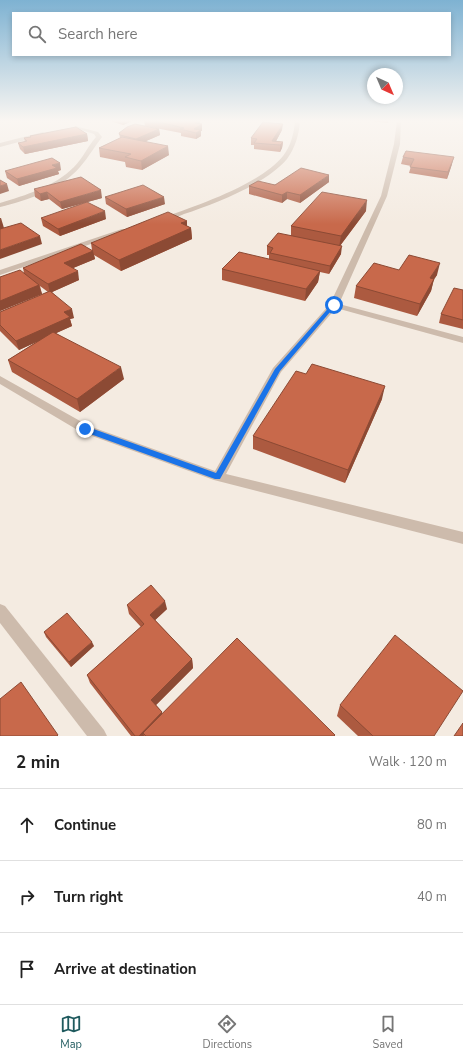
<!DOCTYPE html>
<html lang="en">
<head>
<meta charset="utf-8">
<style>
	:root { --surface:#fff; --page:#f6f6f6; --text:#222; --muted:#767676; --line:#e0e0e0; --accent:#1f5a5e }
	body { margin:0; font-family:"Nunito Sans",sans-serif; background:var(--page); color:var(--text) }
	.compass { position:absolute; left:367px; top:68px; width:36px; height:36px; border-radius:50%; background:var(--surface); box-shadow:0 2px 6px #0003; rotate:136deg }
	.stop { position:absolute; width:12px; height:12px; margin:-9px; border:3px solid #1a73e8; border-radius:50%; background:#fff }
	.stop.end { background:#1a73e8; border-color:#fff; box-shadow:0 1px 4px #0008 }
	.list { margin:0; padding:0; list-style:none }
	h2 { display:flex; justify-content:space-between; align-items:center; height:52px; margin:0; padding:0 16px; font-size:17px }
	h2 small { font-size:13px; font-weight:400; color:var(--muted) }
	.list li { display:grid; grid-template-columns:26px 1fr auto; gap:12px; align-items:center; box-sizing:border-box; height:72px; padding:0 16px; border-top:1px solid var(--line) }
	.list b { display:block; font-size:15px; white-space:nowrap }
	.list em { font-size:13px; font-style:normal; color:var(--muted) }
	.icon { flex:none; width:22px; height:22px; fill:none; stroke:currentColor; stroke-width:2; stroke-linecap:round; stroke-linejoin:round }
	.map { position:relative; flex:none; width:463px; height:736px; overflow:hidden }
	.search { position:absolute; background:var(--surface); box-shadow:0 2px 6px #0003; left:12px; right:12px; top:12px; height:44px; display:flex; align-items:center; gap:10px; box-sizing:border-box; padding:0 14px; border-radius:0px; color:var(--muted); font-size:15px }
	.sheet { height:268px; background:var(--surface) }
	nav { display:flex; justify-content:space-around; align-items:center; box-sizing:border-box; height:56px; border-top:1px solid var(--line); background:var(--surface); font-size:11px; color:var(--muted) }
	nav a { display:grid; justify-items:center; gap:2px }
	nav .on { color:var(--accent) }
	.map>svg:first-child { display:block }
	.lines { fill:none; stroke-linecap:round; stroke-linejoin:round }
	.minor { fill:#cdbbac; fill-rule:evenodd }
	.wall { fill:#ac5a40 }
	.shaded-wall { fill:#8c4a34 }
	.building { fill:#c8694b; stroke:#8c4a34 }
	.route { fill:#1a73e8 }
</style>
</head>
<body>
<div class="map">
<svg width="463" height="736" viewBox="0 0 463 736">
	<rect width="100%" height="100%" fill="#f4ebe1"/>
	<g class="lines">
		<g class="minor">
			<path d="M 295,121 L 300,121 C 299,135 295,148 287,159 C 266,184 215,204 184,214 C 177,217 168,222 161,220 L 161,218 C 194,207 261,184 283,156 C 291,146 294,133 295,121 Z"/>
			<path d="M 397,121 L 401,121 L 400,144 L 387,196 L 339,304 L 463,337 L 463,343 L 336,308 L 281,372 L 226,474 L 463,532 L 463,544 L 214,480 L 81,432 L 0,384 L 0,376 L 89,426 L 215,471 L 273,368 L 330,304 L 381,196 L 394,144 Z"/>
			<path d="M 75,126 L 98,132 L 102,137 C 94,147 88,158 80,167 C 60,190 28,200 0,207 L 0,203 C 26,195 54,187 74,167 C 83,158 88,146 96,137 L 94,134 L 75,128 Z"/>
			<path d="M 43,132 L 46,134 L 45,135 L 0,147 L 0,143 Z"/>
			<path d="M 122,229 L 125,229 L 129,231 L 0,275 L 0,270 Z"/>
			<path d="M 0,604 L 5,606 L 104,730 L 107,736 L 87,736 L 0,623 Z"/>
		</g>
	</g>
	<g class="wall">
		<path d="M 110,121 L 132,121 L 123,125 Z"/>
		<path d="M 144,121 L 200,121 L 200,124 L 202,131 L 201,131 L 201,136 L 196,139 L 181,136 L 181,133 L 145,126 Z"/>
		<path d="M 370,121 L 389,121 L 388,123 Z"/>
		<path d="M 159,129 L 160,135 L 146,141 L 169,155 L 142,170 L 126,167 L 125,162 L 100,157 L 99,148 L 120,138 L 119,133 Z"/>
		<path d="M 282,130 L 276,141 L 283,142 L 282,148 L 280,152 L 254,149 L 254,145 L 251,145 L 251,138 Z"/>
		<path d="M 87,134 L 88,141 L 25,154 L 20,149 L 18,143 L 25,142 L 24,138 L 30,137 L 30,136 Z"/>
		<path d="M 403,157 L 452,164 L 447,179 L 409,173 L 411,166 L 401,164 Z"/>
		<path d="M 61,170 L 58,171 L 59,174 L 19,186 L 7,178 L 5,171 Z"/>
		<path d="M 329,182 L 300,203 L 287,199 L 282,203 L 249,194 L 249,186 Z"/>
		<path d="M 34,189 L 102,198 L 62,209 L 49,199 L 41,201 L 35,197 Z"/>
		<path d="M 105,197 L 165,204 L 127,217 L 106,204 Z"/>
		<path d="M 366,211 L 340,246 L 341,254 L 329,274 L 320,272 L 318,282 L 305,301 L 222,280 L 222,269 L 269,259 L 269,255 L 267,255 L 267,246 L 291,236 L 291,226 Z"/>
		<path d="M 41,218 L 106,219 L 60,236 L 43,226 Z"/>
		<path d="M 187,221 L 187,226 L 191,228 L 192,239 L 121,271 L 94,255 L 95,259 L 73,268 L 79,280 L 52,292 L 74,318 L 70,319 L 72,326 L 56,333 L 124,379 L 80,412 L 12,372 L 8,360 L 38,341 L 19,350 L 0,331 L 0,312 L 48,292 L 40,286 L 42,294 L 0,311 L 0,277 L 24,273 L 23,268 L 92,250 L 91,243 Z"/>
		<path d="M 399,270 L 437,275 L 434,279 L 431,291 L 417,316 L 354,298 L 356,286 Z"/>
		<path d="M 463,290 L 463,329 L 439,323 L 441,314 Z"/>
		<path d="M 382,399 L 345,483 L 253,449 L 253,436 Z"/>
		<path d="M 127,605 L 167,609 L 155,620 L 192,659 L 193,668 L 156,705 L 162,712 L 162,714 L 335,735 L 335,736 L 131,736 L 90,683 L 87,675 L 141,627 L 129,614 Z"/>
		<path d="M 44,632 L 94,646 L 71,667 L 46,637 Z"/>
		<path d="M 340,705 L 434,736 L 358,736 L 337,716 Z"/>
	</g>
	<g class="shaded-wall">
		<path d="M 122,121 L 132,121 L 123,125 Z"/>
		<path d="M 198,121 L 200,121 L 200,125 L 202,124 L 202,131 L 201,131 L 201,136 L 196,139 L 196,133 L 194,129 L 195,123 Z"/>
		<path d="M 283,124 L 282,130 L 274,145 L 272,141 Z"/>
		<path d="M 159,129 L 160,135 L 137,145 L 136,139 Z"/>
		<path d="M 87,134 L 88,141 L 25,154 L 23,147 Z"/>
		<path d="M 283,142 L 282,148 L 280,152 L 280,145 Z"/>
		<path d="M 168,146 L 169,155 L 142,170 L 141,161 Z"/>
		<path d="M 454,157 L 452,164 L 447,179 L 448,172 Z"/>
		<path d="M 60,163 L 61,170 L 58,171 L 59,174 L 19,186 L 17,179 L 52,165 Z"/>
		<path d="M 329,175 L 329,182 L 300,203 L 300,195 Z"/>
		<path d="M 7,184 L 9,191 L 0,194 L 0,186 Z"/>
		<path d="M 101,190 L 102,198 L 62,209 L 60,202 Z"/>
		<path d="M 47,192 L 49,199 L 41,201 L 40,194 Z"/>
		<path d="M 287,192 L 287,199 L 282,203 L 282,195 Z"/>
		<path d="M 164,197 L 165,204 L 127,217 L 126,209 Z"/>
		<path d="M 367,200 L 366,211 L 339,247 L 341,236 Z"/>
		<path d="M 105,211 L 106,219 L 60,236 L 58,229 Z"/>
		<path d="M 0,218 L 1,218 L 4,228 L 0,230 Z"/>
		<path d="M 187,221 L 187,230 L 191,228 L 192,239 L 121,271 L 119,260 L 181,223 Z"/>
		<path d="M 40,236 L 42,244 L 0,259 L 0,250 Z"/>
		<path d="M 342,246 L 341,254 L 329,274 L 330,266 Z"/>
		<path d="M 93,251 L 95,259 L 66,271 L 64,263 Z"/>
		<path d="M 440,263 L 437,275 L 427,290 L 430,278 Z"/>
		<path d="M 78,271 L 79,280 L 50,293 L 48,284 Z"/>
		<path d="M 320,271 L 318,282 L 305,301 L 306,289 Z"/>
		<path d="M 434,279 L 431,291 L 417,316 L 420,304 Z"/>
		<path d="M 39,285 L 42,294 L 0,311 L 0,301 Z"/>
		<path d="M 72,309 L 74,318 L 70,319 L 72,326 L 19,350 L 16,341 L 64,312 Z"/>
		<path d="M 121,367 L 124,379 L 80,412 L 77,399 Z"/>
		<path d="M 385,386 L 382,399 L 345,483 L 348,470 Z"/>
		<path d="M 165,601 L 167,609 L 151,624 L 150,615 Z"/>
		<path d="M 92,642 L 94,646 L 71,667 L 69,662 Z"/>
		<path d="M 192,659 L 193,668 L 153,708 L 151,700 Z"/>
		<path d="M 162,712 L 164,720 L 143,733 L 144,736 L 139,736 Z"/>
	</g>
	<g class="building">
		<path d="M 154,121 L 198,121 L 195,123 L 202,124 L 194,129 L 201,130 L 196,133 L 180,129 L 184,128 Z"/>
		<path d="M 263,122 L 283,124 L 272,141 L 283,142 L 280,145 L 254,143 L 257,139 L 251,138 Z"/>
		<path d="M 135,124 L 159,129 L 136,139 L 120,135 L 119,133 L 127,127 Z"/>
		<path d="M 76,127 L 87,134 L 23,147 L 18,143 L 27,141 L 24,138 L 31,137 L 30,136 Z"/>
		<path d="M 122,137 L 168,146 L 141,161 L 125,157 L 131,154 L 99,148 Z"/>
		<path d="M 406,151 L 454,157 L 448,172 L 410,167 L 414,159 L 403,157 Z"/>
		<path d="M 52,158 L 60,163 L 52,165 L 57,168 L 17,179 L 5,171 Z"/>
		<path d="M 301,168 L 329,175 L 300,195 L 287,192 L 282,195 L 249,186 L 258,181 L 275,185 Z"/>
		<path d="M 81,177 L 101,190 L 60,202 L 47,192 L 40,194 L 34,189 Z"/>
		<path d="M 0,180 L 7,184 L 0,186 Z"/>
		<path d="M 143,185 L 164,197 L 126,209 L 105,197 Z"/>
		<path d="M 322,192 L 367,200 L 341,236 L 291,226 Z"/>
		<path d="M 87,202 L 105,211 L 58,229 L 41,218 Z"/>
		<path d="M 168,212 L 187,221 L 181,223 L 191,228 L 119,260 L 91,243 Z"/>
		<path d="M 21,223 L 40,236 L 0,250 L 0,229 Z"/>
		<path d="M 278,233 L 342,246 L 330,266 L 270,253 L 273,248 L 267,246 Z"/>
		<path d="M 81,244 L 93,251 L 64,263 L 78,271 L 48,284 L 23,268 Z"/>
		<path d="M 239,252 L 320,271 L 306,289 L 222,269 Z"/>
		<path d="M 409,255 L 440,263 L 430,278 L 434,279 L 420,304 L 356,286 L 374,263 L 399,270 Z"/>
		<path d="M 20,270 L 39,285 L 0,301 L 0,277 Z"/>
		<path d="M 454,288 L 463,290 L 463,320 L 441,314 Z"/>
		<path d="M 50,291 L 72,309 L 64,312 L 70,317 L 16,341 L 0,325 L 0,312 Z"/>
		<path d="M 53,332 L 121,367 L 77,399 L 8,360 Z"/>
		<path d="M 312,364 L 385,386 L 348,470 L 253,436 L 296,371 L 306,374 Z"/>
		<path d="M 151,585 L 165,601 L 150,615 L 192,659 L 151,700 L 162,712 L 139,736 L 135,736 L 87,675 L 144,624 L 127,605 Z"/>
		<path d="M 67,613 L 92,642 L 69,662 L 44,632 Z"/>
		<path d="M 395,635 L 463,691 L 434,736 L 373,736 L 340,705 Z"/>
		<path d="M 237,638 L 335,735 L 334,736 L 146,736 L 143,733 Z"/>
		<path d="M 21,682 L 58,735 L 57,736 L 0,736 L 0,699 Z"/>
		<path d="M 463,723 L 463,736 L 454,736 Z"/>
	</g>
	<linearGradient id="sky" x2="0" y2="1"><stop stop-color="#7eb2d2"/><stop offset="0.54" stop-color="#faf6f2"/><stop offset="1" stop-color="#faf6f2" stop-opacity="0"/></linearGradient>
	<rect width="463" height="224" fill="url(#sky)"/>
	<path class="route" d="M 332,304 L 336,305 L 280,371 L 220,479 L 215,479 L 82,431 L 81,429 L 85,426 L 88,427 L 216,473 L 275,369 Z"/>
</svg>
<svg class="compass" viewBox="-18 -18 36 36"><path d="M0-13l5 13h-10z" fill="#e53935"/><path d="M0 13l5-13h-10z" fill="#767676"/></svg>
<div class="stop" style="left:334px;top:305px"></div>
<div class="stop end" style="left:85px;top:429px"></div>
<div class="search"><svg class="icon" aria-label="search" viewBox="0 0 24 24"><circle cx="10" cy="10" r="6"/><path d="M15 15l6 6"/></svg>Search here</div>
</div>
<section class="sheet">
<h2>2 min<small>Walk · 120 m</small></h2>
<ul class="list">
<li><svg class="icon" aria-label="ahead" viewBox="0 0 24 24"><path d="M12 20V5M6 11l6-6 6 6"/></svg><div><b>Continue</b></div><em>80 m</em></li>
<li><svg class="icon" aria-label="right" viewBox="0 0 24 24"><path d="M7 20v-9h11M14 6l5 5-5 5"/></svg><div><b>Turn right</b></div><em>40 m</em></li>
<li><svg class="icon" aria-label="arrive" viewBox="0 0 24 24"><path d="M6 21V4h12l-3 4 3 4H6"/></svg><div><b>Arrive at destination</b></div></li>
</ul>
</section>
<nav>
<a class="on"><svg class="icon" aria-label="map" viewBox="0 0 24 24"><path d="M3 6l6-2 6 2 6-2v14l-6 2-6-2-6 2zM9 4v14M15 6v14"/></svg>Map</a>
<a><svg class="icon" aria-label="directions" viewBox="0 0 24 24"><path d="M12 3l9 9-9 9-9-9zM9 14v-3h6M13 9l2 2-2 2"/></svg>Directions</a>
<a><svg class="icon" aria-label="saved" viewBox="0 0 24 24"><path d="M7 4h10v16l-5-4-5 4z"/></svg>Saved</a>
</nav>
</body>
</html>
